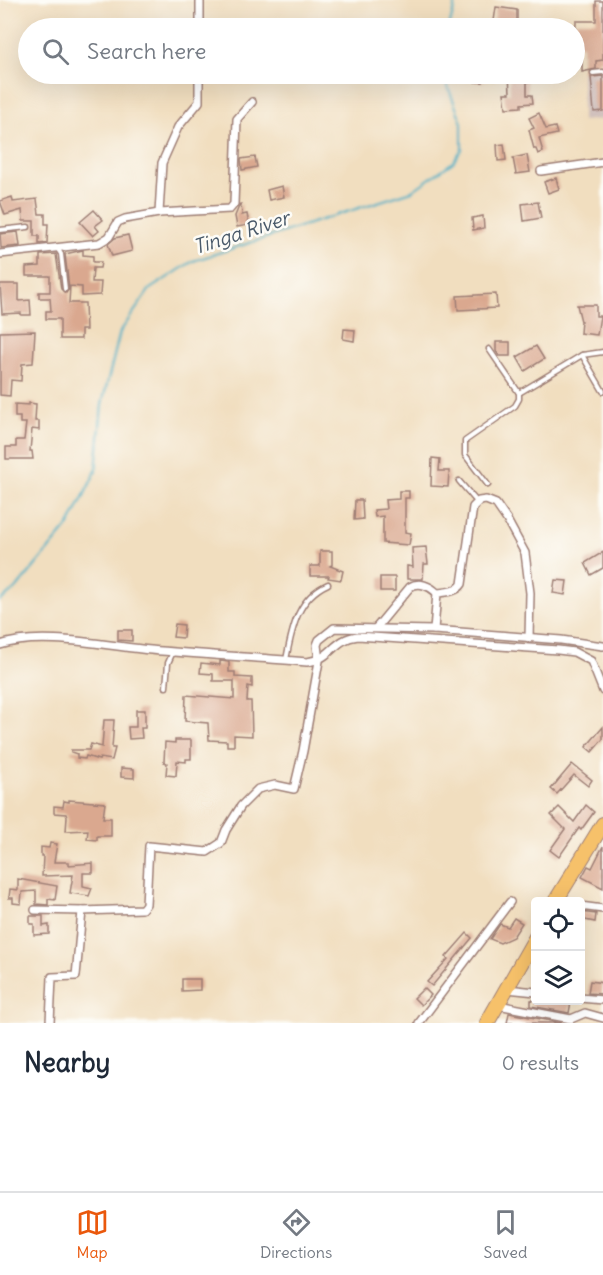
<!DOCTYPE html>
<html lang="en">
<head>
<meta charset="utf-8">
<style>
	:root { --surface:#fff; --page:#f2f2f3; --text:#1f2937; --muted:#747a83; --line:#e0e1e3; --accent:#ea580c }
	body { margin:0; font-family:Delius,sans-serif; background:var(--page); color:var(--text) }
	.controls { position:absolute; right:18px; bottom:18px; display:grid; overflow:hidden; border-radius:6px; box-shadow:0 6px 24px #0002 }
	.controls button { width:54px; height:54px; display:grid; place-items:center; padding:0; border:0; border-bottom:2px solid var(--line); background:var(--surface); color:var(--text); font:30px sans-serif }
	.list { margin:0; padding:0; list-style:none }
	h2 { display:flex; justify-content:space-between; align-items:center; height:78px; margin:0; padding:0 24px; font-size:26px }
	h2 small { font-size:20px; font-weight:400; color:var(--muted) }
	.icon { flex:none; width:33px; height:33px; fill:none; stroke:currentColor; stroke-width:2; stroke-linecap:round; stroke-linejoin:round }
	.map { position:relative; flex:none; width:603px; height:1023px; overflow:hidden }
	.search { position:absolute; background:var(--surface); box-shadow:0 6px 24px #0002; left:18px; right:18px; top:18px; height:66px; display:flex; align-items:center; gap:15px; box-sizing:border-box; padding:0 21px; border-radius:33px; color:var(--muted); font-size:22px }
	.sheet { height:168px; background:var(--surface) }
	nav { display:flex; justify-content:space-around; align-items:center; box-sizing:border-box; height:84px; border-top:2px solid var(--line); background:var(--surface); font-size:16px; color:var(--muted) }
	nav a { display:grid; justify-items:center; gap:3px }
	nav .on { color:var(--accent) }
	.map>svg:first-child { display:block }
	.industrial { fill:#d0c0bc }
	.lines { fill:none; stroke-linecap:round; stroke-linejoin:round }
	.stream { stroke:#48afc7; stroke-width:2 }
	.building { fill:#daa88f }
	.lane-casing { stroke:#9e7e75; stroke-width:7 }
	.street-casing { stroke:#9e7e75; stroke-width:10 }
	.highway-casing { stroke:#9e7e75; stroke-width:16 }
	.lane { stroke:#fff; stroke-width:4 }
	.street { stroke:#fff; stroke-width:7 }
	.highway { stroke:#f6c16b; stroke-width:14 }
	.labels { text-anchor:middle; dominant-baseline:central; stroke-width:5; stroke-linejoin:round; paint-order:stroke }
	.water-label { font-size:20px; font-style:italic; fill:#495969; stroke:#fdfcf7 }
</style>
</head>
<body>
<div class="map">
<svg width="603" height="1023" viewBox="0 0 603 1023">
	<rect width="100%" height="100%" fill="#fdfcf7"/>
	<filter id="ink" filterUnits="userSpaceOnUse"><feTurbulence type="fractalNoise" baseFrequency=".0167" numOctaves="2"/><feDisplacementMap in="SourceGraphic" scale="12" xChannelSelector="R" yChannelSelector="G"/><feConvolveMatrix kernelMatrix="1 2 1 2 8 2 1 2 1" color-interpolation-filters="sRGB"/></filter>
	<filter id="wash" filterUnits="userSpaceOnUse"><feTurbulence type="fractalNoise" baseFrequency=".008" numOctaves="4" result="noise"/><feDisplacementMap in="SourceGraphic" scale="24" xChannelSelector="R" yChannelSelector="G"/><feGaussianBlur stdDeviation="1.35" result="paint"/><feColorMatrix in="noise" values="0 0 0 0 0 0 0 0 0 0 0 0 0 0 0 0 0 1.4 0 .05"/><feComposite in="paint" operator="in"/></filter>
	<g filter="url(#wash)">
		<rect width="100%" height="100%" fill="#f1debf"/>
		<path class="industrial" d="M 603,68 L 603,119 L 582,121 L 582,70 Z"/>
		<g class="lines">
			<g class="stream">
				<path d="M 449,28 L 456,0"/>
				<path d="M 0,601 L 16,589 L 70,524 L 96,471 L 102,404 L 120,332 L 150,289 L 193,261 L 412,191 L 453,162 L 462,149 L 462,123 L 443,74"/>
			</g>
		</g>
		<g id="blocks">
			<g class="building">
				<path d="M 596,1 L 603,1 L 603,60 L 596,61 L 596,69 L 582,72 L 582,45 L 575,45 L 576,21 L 596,21 Z"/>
				<path d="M 496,7 L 517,10 L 517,28 L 493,28 Z"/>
				<path d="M 467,74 L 495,74 L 494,80 L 483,80 L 483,82 L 475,82 L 475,79 L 467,79 Z"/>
				<path d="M 509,74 L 527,74 L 527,95 L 532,95 L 533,103 L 521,104 L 521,107 L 506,108 L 504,93 L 510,93 Z"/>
				<path d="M 603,76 L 603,111 L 594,112 L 591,77 Z"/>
				<path d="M 539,113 L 546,129 L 555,127 L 557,134 L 539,138 L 543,152 L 538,154 L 536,149 L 534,149 L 529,130 L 534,128 L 529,118 Z"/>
				<path d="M 504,144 L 506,160 L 498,161 L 497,145 Z"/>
				<path d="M 527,155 L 530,172 L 516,174 L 513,158 Z"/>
				<path d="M 255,157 L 257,167 L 242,170 L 241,159 Z"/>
				<path d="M 556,178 L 559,189 L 548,193 L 544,182 Z"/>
				<path d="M 282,186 L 284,197 L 269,200 L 267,190 Z"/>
				<path d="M 12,197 L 13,202 L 37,199 L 39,214 L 45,214 L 45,224 L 48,224 L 47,243 L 39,244 L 39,236 L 34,236 L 34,221 L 23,221 L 22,210 L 5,215 L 0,201 Z"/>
				<path d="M 538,202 L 541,218 L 524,221 L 522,204 Z"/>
				<path d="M 240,204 L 241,204 L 242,215 L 247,214 L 249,225 L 237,227 L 235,216 Z"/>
				<path d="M 94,210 L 103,220 L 95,226 L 99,231 L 93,236 L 80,222 Z"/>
				<path d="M 483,216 L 484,228 L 473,230 L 472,218 Z"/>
				<path d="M 18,232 L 20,246 L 1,248 L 0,234 Z"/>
				<path d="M 128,235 L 132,251 L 112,256 L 108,244 L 115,238 Z"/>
				<path d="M 83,250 L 83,255 L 93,256 L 93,262 L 101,262 L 100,268 L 93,268 L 92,282 L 101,282 L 100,295 L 82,296 L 82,287 L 70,286 L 69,303 L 85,303 L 86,330 L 81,330 L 81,339 L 60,339 L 60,319 L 46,319 L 46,311 L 51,311 L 50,298 L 39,298 L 39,292 L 50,292 L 50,276 L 26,276 L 26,267 L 40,266 L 40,255 L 56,254 L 61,289 L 66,293 L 69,289 L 65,254 Z"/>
				<path d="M 0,284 L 19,284 L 19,301 L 30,300 L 31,315 L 21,315 L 21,313 L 2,314 Z"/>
				<path d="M 496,294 L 497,308 L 458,310 L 457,296 Z"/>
				<path d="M 577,305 L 596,305 L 596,316 L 600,316 L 597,335 L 580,333 L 581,321 Z"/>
				<path d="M 344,329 L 355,330 L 354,341 L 343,339 Z"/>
				<path d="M 35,331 L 33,363 L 22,364 L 21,381 L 11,380 L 10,396 L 0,395 L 0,332 Z"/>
				<path d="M 496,342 L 510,342 L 510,356 L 499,356 L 496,351 Z"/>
				<path d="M 536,346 L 544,359 L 525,371 L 517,357 Z"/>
				<path d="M 29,403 L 36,404 L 35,421 L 39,421 L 39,430 L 32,429 L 30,451 L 32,451 L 33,459 L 6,459 L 6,447 L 16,447 L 16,440 L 24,440 L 26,423 L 20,423 L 20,417 L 15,417 L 15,404 L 29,405 Z"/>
				<path d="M 432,458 L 440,459 L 439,471 L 449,471 L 448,487 L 431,486 Z"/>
				<path d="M 399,491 L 409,491 L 409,498 L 405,498 L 405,532 L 411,533 L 409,545 L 383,543 L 383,516 L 375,517 L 374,510 L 386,509 L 385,500 L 399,499 Z"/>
				<path d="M 355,500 L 362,500 L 363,519 L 354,520 Z"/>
				<path d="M 426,547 L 428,564 L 424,564 L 423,579 L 407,579 L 407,566 L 413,567 L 412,548 Z"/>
				<path d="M 320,551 L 332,551 L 332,565 L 330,566 L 343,571 L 341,580 L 328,578 L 329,576 L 310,576 L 310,566 L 320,566 Z"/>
				<path d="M 603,552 L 603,568 L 591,575 L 585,563 Z"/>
				<rect x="380" y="577" width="15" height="14"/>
				<path d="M 555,580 L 567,581 L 565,595 L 553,593 Z"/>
				<path d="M 175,624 L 184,625 L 183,638 L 173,637 Z"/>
				<path d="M 118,630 L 132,630 L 132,641 L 118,640 Z"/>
				<path d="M 220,661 L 229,662 L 229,672 L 235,672 L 235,677 L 252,678 L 252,687 L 248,686 L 247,701 L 251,701 L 252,736 L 234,735 L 234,746 L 227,746 L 227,741 L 209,740 L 208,723 L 185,721 L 186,695 L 234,699 L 234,681 L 213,681 L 213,674 L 200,673 L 201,663 L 220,665 Z"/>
				<path d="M 136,710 L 145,710 L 145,728 L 141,728 L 142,738 L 129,739 L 128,727 L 136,727 Z"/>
				<path d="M 104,720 L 114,720 L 112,748 L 115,748 L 112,760 L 100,758 L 99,760 L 86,756 L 85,759 L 77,758 L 77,754 L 71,752 L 71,750 L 89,750 L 91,744 L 102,747 Z"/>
				<path d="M 603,727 L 603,739 L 592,752 L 586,747 Z"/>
				<path d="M 175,740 L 191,740 L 191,759 L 186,759 L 186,762 L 177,761 L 176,776 L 166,775 L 167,763 L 164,762 L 165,742 L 175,743 Z"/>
				<path d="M 572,764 L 592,780 L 588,786 L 574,775 L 557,794 L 551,789 Z"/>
				<path d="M 121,768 L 134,769 L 134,778 L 121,777 Z"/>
				<path d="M 69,800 L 105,803 L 103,818 L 111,818 L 111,836 L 97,836 L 97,840 L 87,839 L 88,830 L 66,831 L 67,817 L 66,814 L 54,813 L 54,806 L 63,807 L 64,801 L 69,802 Z"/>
				<path d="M 586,805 L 594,812 L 581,830 L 579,828 L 559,857 L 550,850 L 565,829 L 551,815 L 559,807 L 574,822 Z"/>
				<path d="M 50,843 L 57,844 L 54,862 L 69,862 L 69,865 L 93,863 L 93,873 L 83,873 L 83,886 L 92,888 L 89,896 L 70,893 L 73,875 L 42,876 L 43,856 L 41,856 L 41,847 L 49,848 Z"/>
				<path d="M 603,846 L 603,888 L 582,877 L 588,866 L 592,868 Z"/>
				<path d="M 18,879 L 57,886 L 55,900 L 48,899 L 48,905 L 36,904 L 36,891 L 22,892 L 21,904 L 13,903 L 13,898 L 9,898 L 10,889 L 18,890 Z"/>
				<path d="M 580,912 L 596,914 L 595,922 L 580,919 Z"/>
				<path d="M 30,916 L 43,916 L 43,926 L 49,925 L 49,934 L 34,935 L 34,924 L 30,924 Z"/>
				<path d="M 514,918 L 522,923 L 513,937 L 500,943 L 490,939 L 500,924 L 508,927 Z"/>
				<path d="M 467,933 L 472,938 L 432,986 L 427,982 L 448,959 L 446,957 Z"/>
				<path d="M 182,979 L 200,979 L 200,990 L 182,991 Z"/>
				<path d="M 590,981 L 603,983 L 602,994 L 588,993 Z"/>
				<path d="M 424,988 L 431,995 L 421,1005 L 414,998 Z"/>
				<path d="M 531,1000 L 571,1002 L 569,1013 L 531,1006 Z"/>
				<path d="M 509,1013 L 562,1023 L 507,1023 Z"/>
			</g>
		</g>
	</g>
	<g filter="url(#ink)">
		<use href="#blocks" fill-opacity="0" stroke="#9e7e75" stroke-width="1.5"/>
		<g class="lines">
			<g class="lane-casing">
				<g id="lane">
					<path d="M 593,73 L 603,72"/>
					<path d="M 0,230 L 28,227"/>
					<path d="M 57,248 L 61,254 L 65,289"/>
					<path d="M 582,355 L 603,391"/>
					<path d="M 519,393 L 582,355 L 603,352"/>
					<path d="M 459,481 L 477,502"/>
					<path d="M 488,485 L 465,455 L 465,441 L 515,406 L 519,399 L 519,393 L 489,349"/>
					<path d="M 286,660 C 292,629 297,598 328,584"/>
					<path d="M 166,687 L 168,663 L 173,652"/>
				</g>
			</g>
			<g class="street-casing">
				<g id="street">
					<path d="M 200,28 L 200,0"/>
					<path d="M 541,171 L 603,162"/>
					<path d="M 159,213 L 162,163 L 178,127 L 199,102 L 199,74"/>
					<path d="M 0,254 L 99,243 L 109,237 L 118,222 L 125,219 L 159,213 L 230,209 L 234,204 L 237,119 L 252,102"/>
					<path d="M 376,628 L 410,587 C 419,581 430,586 437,593"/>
					<path d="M 434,630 L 437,593 C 446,592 457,592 462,584 L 473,507 L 479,501 L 486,500 L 496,504 L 507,520 L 525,553 L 530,593 L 529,638"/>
					<path d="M 0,645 C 40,631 108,646 151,650 C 203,655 255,657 307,662 C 333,659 332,639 358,636 L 558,650 L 574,652 L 591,661 L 603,691"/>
					<path d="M 580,906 L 603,909"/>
					<path d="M 35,910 L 82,911 L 142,909 L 146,904 L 149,846 L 207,852 L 221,843 L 226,830 L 241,806 L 258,789 L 275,785 L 294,789 L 303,751 L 319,661 L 317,645 L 319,640 L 334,628 L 434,630 L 561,640 L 603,646"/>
					<path d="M 507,989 L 536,992"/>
					<path d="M 580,998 L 603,1000"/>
					<path d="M 498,1005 L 571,1019 L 585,1013 L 603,1018"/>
					<path d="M 50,1023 L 52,977 L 76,976 L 82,911"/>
					<path d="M 419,1023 L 510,902"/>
				</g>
			</g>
			<g class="highway-casing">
				<g id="highway">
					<path d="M 555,902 L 603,824"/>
					<path d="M 487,1023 L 536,937"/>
				</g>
			</g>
			<use href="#lane" class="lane"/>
			<use href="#street" class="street"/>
			<use href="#highway" class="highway"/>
		</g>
	</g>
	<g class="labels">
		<g class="water-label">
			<text transform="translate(241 232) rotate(-18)">Tinga River</text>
		</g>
	</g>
</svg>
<div class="controls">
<button><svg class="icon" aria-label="locate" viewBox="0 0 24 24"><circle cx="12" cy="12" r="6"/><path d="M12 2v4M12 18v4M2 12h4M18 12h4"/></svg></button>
<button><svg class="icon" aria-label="layers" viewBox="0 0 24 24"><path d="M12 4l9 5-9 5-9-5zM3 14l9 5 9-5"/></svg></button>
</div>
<div class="search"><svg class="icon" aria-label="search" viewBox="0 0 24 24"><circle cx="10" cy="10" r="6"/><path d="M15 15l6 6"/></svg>Search here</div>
</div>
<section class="sheet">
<h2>Nearby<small>0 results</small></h2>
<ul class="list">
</ul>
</section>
<nav>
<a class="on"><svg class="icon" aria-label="map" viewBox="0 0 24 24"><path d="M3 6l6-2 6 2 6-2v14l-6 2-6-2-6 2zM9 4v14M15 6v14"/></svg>Map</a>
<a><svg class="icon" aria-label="directions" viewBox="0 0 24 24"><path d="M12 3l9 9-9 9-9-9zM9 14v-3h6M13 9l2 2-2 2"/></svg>Directions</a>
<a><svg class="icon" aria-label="saved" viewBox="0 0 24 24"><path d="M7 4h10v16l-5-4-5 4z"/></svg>Saved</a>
</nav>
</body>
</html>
